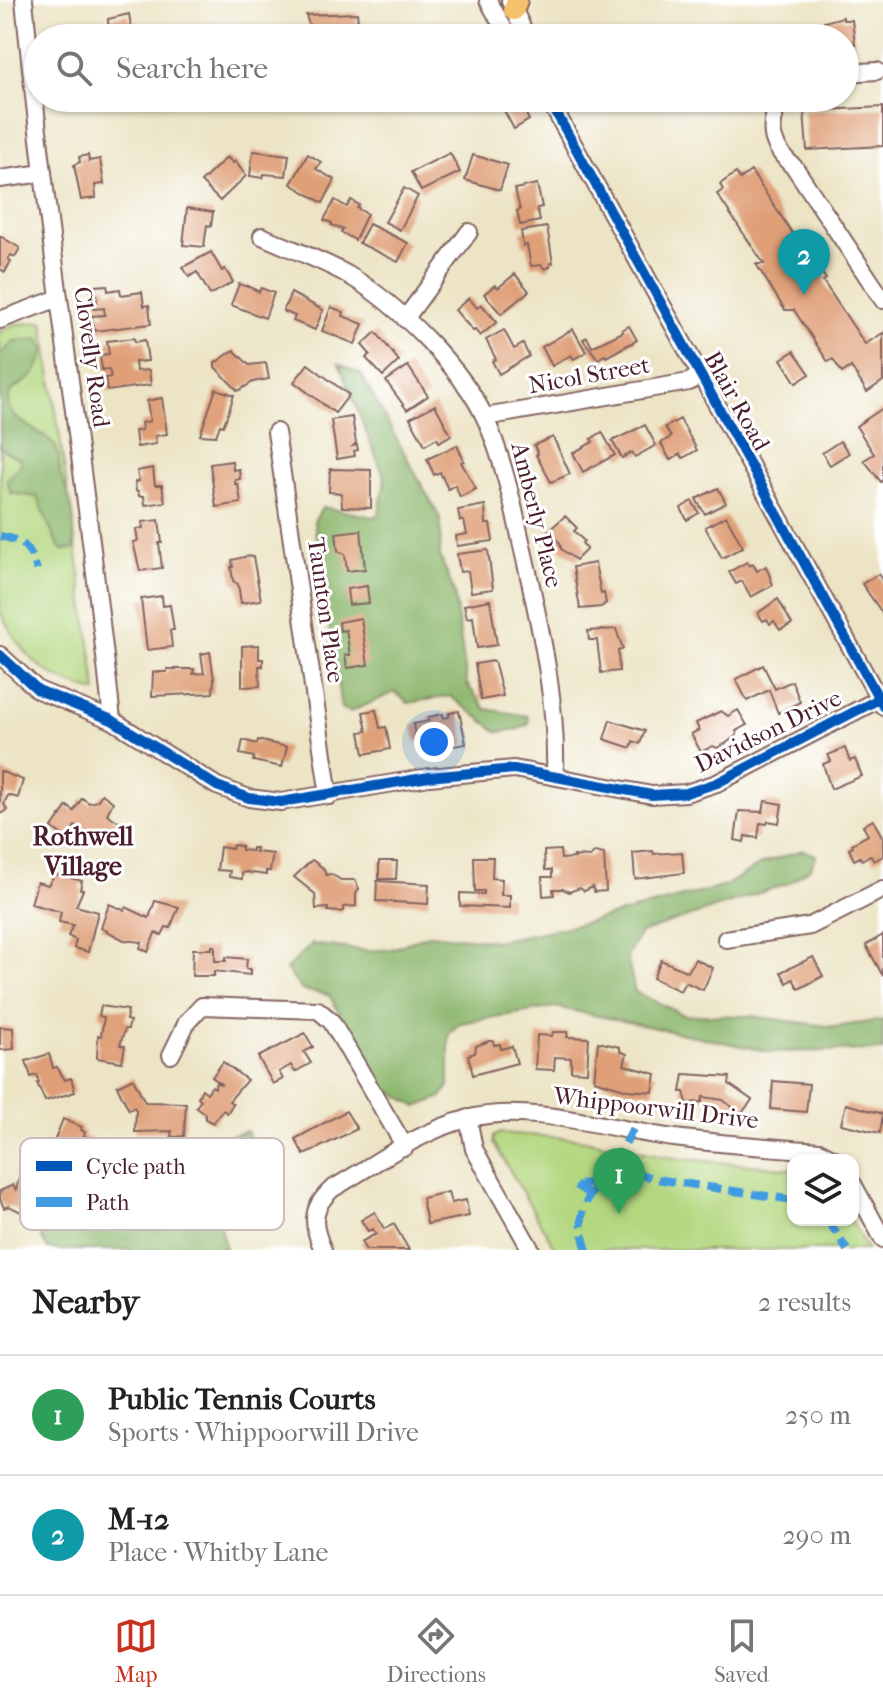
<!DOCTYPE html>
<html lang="en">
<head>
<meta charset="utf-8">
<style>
	:root { --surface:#fff; --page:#f6f6f6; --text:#222; --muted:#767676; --line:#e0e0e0; --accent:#c8321e }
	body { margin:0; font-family:"IM FELL French Canon",serif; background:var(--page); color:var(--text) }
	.controls { position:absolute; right:24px; bottom:24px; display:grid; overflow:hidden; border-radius:16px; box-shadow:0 2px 6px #0004 }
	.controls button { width:72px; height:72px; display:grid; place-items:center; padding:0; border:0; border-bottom:2px solid var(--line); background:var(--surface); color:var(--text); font:40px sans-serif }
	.you { position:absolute; left:434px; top:742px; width:28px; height:28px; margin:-20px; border:6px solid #fff; border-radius:50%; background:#1a73e8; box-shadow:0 0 0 12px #1a73e833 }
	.badge { display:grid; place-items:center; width:52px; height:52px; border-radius:50%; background:var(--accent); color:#fff; font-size:26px; font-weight:700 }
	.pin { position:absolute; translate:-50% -66px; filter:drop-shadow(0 2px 4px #0008) }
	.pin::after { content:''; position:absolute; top:42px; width:28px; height:24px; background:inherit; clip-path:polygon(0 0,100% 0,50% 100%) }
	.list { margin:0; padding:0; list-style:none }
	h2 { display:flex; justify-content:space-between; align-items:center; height:104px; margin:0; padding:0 32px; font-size:34px }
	h2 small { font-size:26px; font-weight:400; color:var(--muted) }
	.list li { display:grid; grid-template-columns:52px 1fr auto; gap:24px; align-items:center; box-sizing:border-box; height:120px; padding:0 32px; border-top:2px solid var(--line) }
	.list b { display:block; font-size:30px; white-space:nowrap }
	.list p { margin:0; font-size:26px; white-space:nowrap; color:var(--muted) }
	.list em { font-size:26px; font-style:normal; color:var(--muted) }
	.icon { flex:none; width:44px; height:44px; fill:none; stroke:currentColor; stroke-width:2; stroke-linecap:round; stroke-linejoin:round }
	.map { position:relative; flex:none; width:883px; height:1250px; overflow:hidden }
	.search { position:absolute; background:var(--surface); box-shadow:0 2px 6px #0004; left:24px; right:24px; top:24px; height:88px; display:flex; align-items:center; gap:20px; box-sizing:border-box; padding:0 28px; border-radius:44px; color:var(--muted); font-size:30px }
	.sheet { height:344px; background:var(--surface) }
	nav { display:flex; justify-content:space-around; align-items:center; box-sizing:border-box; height:112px; border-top:2px solid var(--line); background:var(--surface); font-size:22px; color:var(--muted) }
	nav a { display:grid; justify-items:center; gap:4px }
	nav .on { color:var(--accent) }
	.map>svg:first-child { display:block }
	.green { fill:#b3d77f; stroke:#7e7b55; stroke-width:2 }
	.forest { fill:#8eb86e; stroke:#6c6c4c; stroke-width:2 }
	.building { fill:#df9f77 }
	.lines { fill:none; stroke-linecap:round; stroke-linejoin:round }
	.minor-casing { stroke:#836461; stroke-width:20 }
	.major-casing { stroke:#836461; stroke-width:24 }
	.minor { stroke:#fff; stroke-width:16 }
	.major { stroke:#f5c16b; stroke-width:20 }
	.quiet { stroke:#409be1; stroke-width:8; stroke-dasharray:16 8; stroke-linecap:butt }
	.cycleway-casing { stroke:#fff; stroke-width:15 }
	.cycleway { stroke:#0057b8; stroke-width:10 }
	.labels { text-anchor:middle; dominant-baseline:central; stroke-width:6; stroke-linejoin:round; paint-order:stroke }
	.street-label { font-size:24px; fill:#4a1f2b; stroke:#fff }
	.neighbourhood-label { font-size:26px; font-weight:bold; fill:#4a1f2b; stroke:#fff }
	.key { fill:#fff; stroke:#c9bcbf; stroke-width:2 }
	.key-label { font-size:22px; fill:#4a1f2b }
</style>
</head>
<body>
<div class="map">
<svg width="883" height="1250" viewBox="0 0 883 1250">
	<rect width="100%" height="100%" fill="#fff"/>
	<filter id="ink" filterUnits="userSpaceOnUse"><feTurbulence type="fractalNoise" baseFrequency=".0125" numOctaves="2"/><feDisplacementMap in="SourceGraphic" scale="16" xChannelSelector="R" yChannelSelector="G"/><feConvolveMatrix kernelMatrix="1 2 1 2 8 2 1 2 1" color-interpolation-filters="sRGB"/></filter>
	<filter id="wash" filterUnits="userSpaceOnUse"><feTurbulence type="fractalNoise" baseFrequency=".006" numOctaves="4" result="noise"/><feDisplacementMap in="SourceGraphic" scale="32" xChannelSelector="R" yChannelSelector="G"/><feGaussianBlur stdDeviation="1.8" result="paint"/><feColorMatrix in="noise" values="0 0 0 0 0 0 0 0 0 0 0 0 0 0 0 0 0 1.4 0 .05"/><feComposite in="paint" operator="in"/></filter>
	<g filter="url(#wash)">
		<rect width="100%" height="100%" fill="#ece4c5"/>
		<g class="green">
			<path d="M 43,322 L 97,692 C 46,679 24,659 0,612 L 0,330 L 17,324 Z"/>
			<path d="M 500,1133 L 579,1139 L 674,1158 L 793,1169 L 793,1220 L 851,1220 L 867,1250 L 556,1250 L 494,1143 L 494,1137 Z"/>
		</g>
		<g class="forest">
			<path d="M 39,339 L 45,349 C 42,358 39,369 32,376 C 26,383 11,387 9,396 C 2,420 39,428 52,442 C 61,451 58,465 61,477 C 64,485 68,492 70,500 C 75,516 74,532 74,549 L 62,550 C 55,544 43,509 37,497 L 11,493 L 7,480 L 20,466 L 21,460 L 0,448 L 0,355 L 14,341 Z"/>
			<path d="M 339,364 L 361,374 L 441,520 L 440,556 L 454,592 L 467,684 L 486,709 L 528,716 L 529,724 L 519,729 L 498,732 L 450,696 L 408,703 L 395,692 L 350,712 L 341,708 L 314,521 L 323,507 L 373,517 L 379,514 L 385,479 Z"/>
			<path d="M 803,850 L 816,855 L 811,867 L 789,883 L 640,933 L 627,957 L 635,992 L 684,1015 L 751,1016 L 834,1027 L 883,1020 L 883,1050 L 771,1052 L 555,1007 L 460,1023 L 449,1033 L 449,1086 L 442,1097 L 417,1107 L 381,1085 L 329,995 L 302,990 L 286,969 L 312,944 L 368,951 L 392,949 L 430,934 L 496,941 L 572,926 L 725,886 L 761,864 Z"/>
			<path d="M 247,1131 L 253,1143 L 249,1155 L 230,1163 L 214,1204 L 226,1250 L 63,1250 L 48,1249 L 41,1237 L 59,1217 L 104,1195 L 168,1178 L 221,1138 Z"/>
		</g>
		<g id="blocks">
			<g class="building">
				<path d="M 357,13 L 358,20 L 356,21 L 361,38 L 313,38 L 306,15 Z"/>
				<path d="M 129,14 L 133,38 L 109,38 L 108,19 Z"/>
				<path d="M 843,17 L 843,20 L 852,20 L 855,44 L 845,45 L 845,38 L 825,38 L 824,22 Z"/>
				<path d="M 508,98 L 521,98 L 528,110 L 525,112 L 529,120 L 514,129 L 500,103 Z"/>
				<path d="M 883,107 L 883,146 L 807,150 L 804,111 Z"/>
				<path d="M 253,151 L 289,155 L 286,176 L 264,174 L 263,178 L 250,176 Z"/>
				<path d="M 450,153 L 460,172 L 421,191 L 411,172 Z"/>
				<path d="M 308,154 L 321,162 L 316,169 L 335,180 L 323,203 L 291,184 Z"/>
				<path d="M 88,155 L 89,161 L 100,159 L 104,184 L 95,185 L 96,198 L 81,200 L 74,165 L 80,162 L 79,157 Z"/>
				<path d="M 473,155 L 508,165 L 500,190 L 465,180 Z"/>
				<path d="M 227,157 L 233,163 L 235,161 L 246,176 L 220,201 L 201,182 Z"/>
				<path d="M 751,171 L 807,255 L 809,254 L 826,279 L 823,281 L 865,344 L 883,333 L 883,381 L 867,392 L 851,367 L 842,373 L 833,359 L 828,362 L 794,310 L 785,310 L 756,264 L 764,264 L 717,194 L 723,190 L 720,184 L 736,173 L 740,179 Z"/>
				<path d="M 537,184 L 542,207 L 537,208 L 540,221 L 520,225 L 517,211 L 520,210 L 515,189 Z"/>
				<path d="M 404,188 L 418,196 L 400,230 L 385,222 Z"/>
				<path d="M 335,200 L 347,207 L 351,200 L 359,205 L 357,208 L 367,214 L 355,240 L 341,232 L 343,229 L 331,225 L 332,223 L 324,220 Z"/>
				<path d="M 187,208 L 213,212 L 211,226 L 207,225 L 204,247 L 183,245 Z"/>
				<path d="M 369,224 L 408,243 L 398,262 L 359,243 Z"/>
				<path d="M 547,227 L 553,263 L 550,263 L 550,267 L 545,269 L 541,265 L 531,266 L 527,245 L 523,246 L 521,231 Z"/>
				<path d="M 0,236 L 20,248 L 15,257 L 11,255 L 8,259 L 11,261 L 5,272 L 0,269 Z"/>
				<path d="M 211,252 L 222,271 L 225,269 L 233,282 L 210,295 L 197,272 L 189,277 L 183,267 Z"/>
				<path d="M 515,274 L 529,291 L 501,314 L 484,294 L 495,285 L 498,288 Z"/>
				<path d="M 239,284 L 248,287 L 248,286 L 259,292 L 261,288 L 274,293 L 265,318 L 231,305 Z"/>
				<path d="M 107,285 L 108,291 L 120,289 L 121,295 L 142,292 L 144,306 L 149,305 L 151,324 L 94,331 L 92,316 L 105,315 L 104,308 L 94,309 L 93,302 L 97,302 L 95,286 Z"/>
				<path d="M 291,293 L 323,310 L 315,330 L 293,321 L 295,316 L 283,311 Z"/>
				<path d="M 469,298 L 477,308 L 481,304 L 497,322 L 480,336 L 475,330 L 473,331 L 455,310 Z"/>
				<path d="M 331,307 L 344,312 L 343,316 L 363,324 L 355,344 L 322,331 Z"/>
				<path d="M 629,326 L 637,340 L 606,357 L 605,355 L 598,359 L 583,339 L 587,337 L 592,347 L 623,332 L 622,330 Z"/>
				<path d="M 573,329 L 586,352 L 574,359 L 571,355 L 552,366 L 542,347 Z"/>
				<path d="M 504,330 L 514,349 L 523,344 L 529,356 L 499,374 L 492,361 L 496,359 L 486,340 Z"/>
				<path d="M 376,332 L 399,361 L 383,376 L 366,358 L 370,354 L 362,345 Z"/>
				<path d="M 134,338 L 135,342 L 145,340 L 148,361 L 135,362 L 136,371 L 149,370 L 151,385 L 107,391 L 105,378 L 111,377 L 109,369 L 102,370 L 100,355 L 109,354 L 107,341 Z"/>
				<path d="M 234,350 L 249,365 L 266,363 L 269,379 L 253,382 L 238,391 L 215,367 L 215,363 Z"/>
				<path d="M 794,351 L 810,374 L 796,383 L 781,359 Z"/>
				<path d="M 308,364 L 349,395 L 335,413 L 294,382 Z"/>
				<path d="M 408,366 L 428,396 L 407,410 L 386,381 Z"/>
				<path d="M 216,389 L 234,395 L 226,419 L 223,426 L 220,425 L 216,436 L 200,435 Z"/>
				<path d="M 162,398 L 167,434 L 155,436 L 156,444 L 137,447 L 135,431 L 142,430 L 141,423 L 150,421 L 147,401 Z"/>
				<path d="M 435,405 L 451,435 L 439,442 L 437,438 L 425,445 L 410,418 Z"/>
				<path d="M 883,408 L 883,480 L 881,482 L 864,460 L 874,454 L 856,426 Z"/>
				<path d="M 352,417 L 356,443 L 353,446 L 357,445 L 358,450 L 354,451 L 355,456 L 337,459 L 331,420 Z"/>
				<path d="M 680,419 L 697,450 L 683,458 L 680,454 L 670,460 L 661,443 L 671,437 L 665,427 Z"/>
				<path d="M 645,425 L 656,445 L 635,457 L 632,452 L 622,458 L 612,441 Z"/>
				<path d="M 602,432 L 615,455 L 583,472 L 573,453 L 593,442 L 591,439 Z"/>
				<path d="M 553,437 L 570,474 L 551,482 L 536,455 L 538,454 L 534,445 Z"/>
				<path d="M 840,441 L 849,453 L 830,465 L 822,453 Z"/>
				<path d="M 457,445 L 464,461 L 461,462 L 476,489 L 460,497 L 455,485 L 448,489 L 440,472 L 434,475 L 427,459 Z"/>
				<path d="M 232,461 L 233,470 L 239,469 L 240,479 L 235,480 L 235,484 L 238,484 L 241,503 L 216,507 L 210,464 Z"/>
				<path d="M 153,468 L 155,485 L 162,485 L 165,502 L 145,505 L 144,496 L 139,496 L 138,491 L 136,491 L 135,482 L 139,481 L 137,471 Z"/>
				<path d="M 330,469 L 371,470 L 371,508 L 342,507 L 341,493 L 329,492 Z"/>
				<path d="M 718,488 L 726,503 L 705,514 L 696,499 Z"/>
				<path d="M 692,501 L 699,513 L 687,520 L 681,508 Z"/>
				<path d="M 485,505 L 486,524 L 490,524 L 493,541 L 457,546 L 456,536 L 467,534 L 464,521 L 460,521 L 458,510 Z"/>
				<path d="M 565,516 L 577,528 L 574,531 L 584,541 L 582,543 L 587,549 L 576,560 L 561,549 L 560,543 L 548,531 Z"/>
				<path d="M 726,516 L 743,547 L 722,558 L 705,527 Z"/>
				<path d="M 159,520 L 162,543 L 159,543 L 162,568 L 140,571 L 133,542 L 138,541 L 136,529 L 143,528 L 142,522 Z"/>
				<path d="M 361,530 L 365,569 L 347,571 L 345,554 L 338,551 L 336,533 Z"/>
				<path d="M 488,550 L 493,589 L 471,592 L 468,571 L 460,572 L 457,554 Z"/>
				<path d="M 248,556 L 253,557 L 261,600 L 241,603 L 238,584 L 233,581 L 231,567 L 233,567 L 232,560 Z"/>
				<path d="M 747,562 L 749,566 L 753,564 L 757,571 L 766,566 L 773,585 L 751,597 L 742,581 L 736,584 L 729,572 Z"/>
				<path d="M 595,563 L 601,594 L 604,593 L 606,603 L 601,607 L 580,609 L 573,567 Z"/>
				<path d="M 878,574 L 883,581 L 883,614 L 862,584 Z"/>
				<path d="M 367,586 L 369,603 L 349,605 L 347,589 Z"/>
				<path d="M 162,596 L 163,606 L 170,605 L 174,630 L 170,630 L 172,647 L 147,650 L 141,599 Z"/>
				<path d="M 778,599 L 792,624 L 780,630 L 774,621 L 770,624 L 767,619 L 763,621 L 758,613 Z"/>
				<path d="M 490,600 L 497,645 L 477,648 L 473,617 L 467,618 L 464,605 Z"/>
				<path d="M 361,618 L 368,665 L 347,668 L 345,655 L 350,655 L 346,630 L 340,631 L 339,622 Z"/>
				<path d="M 616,629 L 623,649 L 618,651 L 619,671 L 601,673 L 597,640 L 589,640 L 588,631 Z"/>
				<path d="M 259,645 L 259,659 L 263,659 L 263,666 L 259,666 L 260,686 L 242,687 L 242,646 Z"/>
				<path d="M 210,652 L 214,679 L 213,693 L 152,696 L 153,672 L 167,672 L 167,669 L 194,669 L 193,674 L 204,673 L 201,654 Z"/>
				<path d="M 494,661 L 503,696 L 481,700 L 475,664 Z"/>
				<path d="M 763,665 L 775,689 L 792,681 L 800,702 L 778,713 L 769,690 L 747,701 L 736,679 Z"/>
				<path d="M 376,710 L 380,728 L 386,727 L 390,749 L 364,754 L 360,732 L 367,731 L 363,712 Z"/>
				<path d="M 738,710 L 747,725 L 736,731 L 737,735 L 725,744 L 717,748 L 713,746 L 701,752 L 691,734 L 699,730 L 696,723 L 721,711 L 728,716 Z"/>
				<path d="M 459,711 L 466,744 L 447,747 L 446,741 L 433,743 L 433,739 L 416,742 L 413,724 L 429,721 L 428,717 L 443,714 L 443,718 L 449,717 L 449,713 Z"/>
				<path d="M 610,720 L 645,731 L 640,744 L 633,741 L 631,748 L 604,739 Z"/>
				<path d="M 243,740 L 257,744 L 258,740 L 287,747 L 282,767 L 253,761 L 254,757 L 240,754 Z"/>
				<path d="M 845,748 L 850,761 L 855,759 L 862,776 L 831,789 L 823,764 L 831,761 L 828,755 Z"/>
				<path d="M 0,771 L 23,780 L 18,798 L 8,795 L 4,804 L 7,810 L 0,814 Z"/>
				<path d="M 102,794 L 113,802 L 107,814 L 122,824 L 117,834 L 113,836 L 104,830 L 99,834 L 84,835 L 75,826 L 67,838 L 52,828 L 67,806 L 74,811 L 82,798 L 89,803 L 97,801 Z"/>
				<path d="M 765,801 L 782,804 L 779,823 L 768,821 L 767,824 L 760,823 L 758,838 L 745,836 L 744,842 L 735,840 L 739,811 L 763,812 Z"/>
				<path d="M 873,820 L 883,838 L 883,856 L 874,861 L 870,855 L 862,860 L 860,857 L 854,860 L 849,849 L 853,847 L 852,844 L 868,835 L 863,826 Z"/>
				<path d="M 233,845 L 241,846 L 241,850 L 252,851 L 252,848 L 256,848 L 255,852 L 273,854 L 270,871 L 266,871 L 266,875 L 246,872 L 242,873 L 242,879 L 229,877 L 230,871 L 217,870 L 220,847 L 232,849 Z"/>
				<path d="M 560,850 L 561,859 L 575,858 L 574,856 L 590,857 L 595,852 L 604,854 L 606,891 L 594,892 L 593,887 L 584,891 L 580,888 L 569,892 L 563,889 L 553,889 L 554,895 L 543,896 L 542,877 L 552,877 L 552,870 L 545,870 L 544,851 Z"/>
				<path d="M 653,851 L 654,854 L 682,852 L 684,873 L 635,879 L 633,853 Z"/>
				<path d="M 474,857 L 493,857 L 492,878 L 502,879 L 501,895 L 510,895 L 510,908 L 460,906 L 460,893 L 484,894 L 484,891 L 475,891 Z"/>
				<path d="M 312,860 L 323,868 L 326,875 L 331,874 L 341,880 L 355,880 L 359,889 L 356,894 L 356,906 L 343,907 L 343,911 L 340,912 L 328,911 L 328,908 L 316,909 L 315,894 L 294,877 Z"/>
				<path d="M 379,861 L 397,861 L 396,879 L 379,879 Z"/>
				<path d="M 55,874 L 82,881 L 80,889 L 83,890 L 76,906 L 98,912 L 88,952 L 74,948 L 76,940 L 68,936 L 73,925 L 59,922 L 61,912 L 31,904 L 37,882 L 48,885 Z"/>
				<path d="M 377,881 L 429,884 L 428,904 L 376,901 Z"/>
				<path d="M 155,901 L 179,907 L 170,928 L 166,927 L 162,935 L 155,933 L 148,952 L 140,948 L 142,942 L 124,940 L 101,928 L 109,904 L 124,910 L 126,907 L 149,918 Z"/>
				<path d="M 883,935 L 883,976 L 866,945 Z"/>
				<path d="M 212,946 L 215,946 L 215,961 L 226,961 L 226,957 L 247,959 L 246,969 L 250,969 L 250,975 L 214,971 L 214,976 L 192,976 L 193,949 L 212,949 Z"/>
				<path d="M 813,957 L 823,976 L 799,989 L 793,979 L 787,983 L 781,972 Z"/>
				<path d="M 695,959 L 713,968 L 703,990 L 685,982 L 680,991 L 653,978 L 661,960 L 688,972 Z"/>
				<path d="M 101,1006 L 128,1010 L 126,1020 L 130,1021 L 128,1029 L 125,1029 L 120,1045 L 125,1046 L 122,1062 L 97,1058 L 98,1035 L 101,1036 L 104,1017 L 99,1016 Z"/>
				<path d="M 0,1027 L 13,1028 L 14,1049 L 0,1050 Z"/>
				<path d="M 553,1032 L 568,1032 L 567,1037 L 589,1038 L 587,1072 L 571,1071 L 571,1058 L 555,1057 L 554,1070 L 535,1069 L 537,1035 L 552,1036 Z"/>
				<path d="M 305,1033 L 313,1047 L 304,1052 L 311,1063 L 295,1072 L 291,1065 L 279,1072 L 283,1079 L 273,1084 L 258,1057 Z"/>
				<path d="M 489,1041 L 493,1041 L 494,1045 L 500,1044 L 501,1049 L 512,1046 L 517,1063 L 473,1075 L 468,1055 L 475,1053 L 476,1046 Z"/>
				<path d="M 598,1042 L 620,1047 L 620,1051 L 627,1054 L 624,1065 L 656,1074 L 653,1092 L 628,1090 L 594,1080 Z"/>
				<path d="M 49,1054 L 53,1068 L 57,1067 L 65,1080 L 71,1078 L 75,1092 L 45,1101 L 37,1083 L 39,1083 L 37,1075 L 31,1077 L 26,1061 Z"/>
				<path d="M 223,1062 L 247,1080 L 229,1101 L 233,1104 L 227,1113 L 223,1110 L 213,1123 L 205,1119 L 205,1114 L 196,1107 L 201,1100 L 198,1097 L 202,1089 L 207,1093 L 212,1086 L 215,1088 L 216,1082 L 222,1085 L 212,1077 Z"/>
				<path d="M 684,1074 L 730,1077 L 729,1084 L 752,1100 L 741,1114 L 723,1100 L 703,1097 L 702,1102 L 687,1103 L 684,1092 L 681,1092 Z"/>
				<path d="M 133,1078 L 145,1102 L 186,1103 L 184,1136 L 175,1137 L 171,1136 L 172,1131 L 135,1132 L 136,1110 L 134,1107 L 129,1110 L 117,1086 Z"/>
				<path d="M 773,1081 L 809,1084 L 806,1112 L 771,1109 Z"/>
				<path d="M 846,1104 L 883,1114 L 880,1133 L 841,1124 Z"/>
				<path d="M 346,1111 L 357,1129 L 304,1155 L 295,1139 Z"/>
				<path d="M 63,1119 L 82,1127 L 81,1130 L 85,1132 L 84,1136 L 110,1148 L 106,1157 L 114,1175 L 109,1177 L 112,1183 L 93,1191 L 86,1173 L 82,1171 L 80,1176 L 66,1170 L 67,1165 L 60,1162 L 44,1169 L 36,1150 L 53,1144 Z"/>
				<path d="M 25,1168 L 54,1180 L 37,1220 L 9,1206 L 4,1208 L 0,1199 L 0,1191 L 13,1185 L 16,1190 L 20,1174 L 22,1175 Z"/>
				<path d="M 448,1192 L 451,1203 L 466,1200 L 469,1216 L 427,1224 L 422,1198 Z"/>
				<path d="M 375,1212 L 384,1229 L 394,1224 L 409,1250 L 366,1250 L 361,1242 L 376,1234 L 373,1229 L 368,1231 L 361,1220 Z"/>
			</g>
		</g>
	</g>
	<g filter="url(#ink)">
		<use href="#blocks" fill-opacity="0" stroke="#836461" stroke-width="2"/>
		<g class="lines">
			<g class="minor-casing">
				<g id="minor">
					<path d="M 24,0 C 47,241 87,479 112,720"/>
					<path d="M 488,0 L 509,38"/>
					<path d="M 510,1 L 527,38"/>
					<path d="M 845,73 L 877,71"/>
					<path d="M 548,98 L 883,706"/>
					<path d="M 780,98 C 767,129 770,146 795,168 L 883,300"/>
					<path d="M 0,179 L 43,173"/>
					<path d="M 262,236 C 290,249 323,260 350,276 C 397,304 464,370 486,420 C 507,468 516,521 528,572 C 543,639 557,706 555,775"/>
					<path d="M 405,319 L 469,232"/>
					<path d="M 0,320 L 59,298"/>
					<path d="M 485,417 L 689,382 L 700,375"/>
					<path d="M 276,432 L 329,796"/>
					<path d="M 0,655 L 38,690 L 112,720 L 217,786 L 249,798 L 281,802 L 429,777 L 514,769 L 652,795 L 686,793 L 717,783 L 879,699"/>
					<path d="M 726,939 L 810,926 L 883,889"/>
					<path d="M 171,1055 L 187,1022 L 202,1006 L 318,1010 L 331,1021 L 405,1147"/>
					<path d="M 468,1118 L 474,1149 L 531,1250"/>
					<path d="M 853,1184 L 883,1239"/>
					<path d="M 323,1250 C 312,1225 310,1209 332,1189 C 374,1165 419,1131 467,1119 C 525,1103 608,1128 667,1137 C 717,1144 768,1147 819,1151 L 836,1160"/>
				</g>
			</g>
			<g class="major-casing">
				<path id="major" d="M 514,10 L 517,0"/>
			</g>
			<use href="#minor" class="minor"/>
			<use href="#major" class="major"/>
			<g class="quiet">
				<path d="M 0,536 C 25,541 29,546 37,570"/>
				<path d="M 612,1166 L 656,1179 L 793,1200"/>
				<path d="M 589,1194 L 574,1184 L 598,1183"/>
				<path d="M 828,1220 L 847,1250"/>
				<path d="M 587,1250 C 573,1211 588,1197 610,1168 C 619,1157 626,1142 633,1129"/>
			</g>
			<g class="cycleway-casing">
				<g id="cycleway">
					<path d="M 548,98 L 883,706"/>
					<path d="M 0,655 L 38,690 L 112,720 L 217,786 L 249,798 L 281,802 L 429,777 L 514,769 L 652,795 L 686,793 L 717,783 L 879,699"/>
				</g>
			</g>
			<use href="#cycleway" class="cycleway"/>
		</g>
	</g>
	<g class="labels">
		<g class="street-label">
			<text transform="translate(92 357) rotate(82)">Clovelly Road</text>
			<text transform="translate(589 375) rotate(-10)">Nicol Street</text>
			<text transform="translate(737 401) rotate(61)">Blair Road</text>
			<text transform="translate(537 515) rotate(76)">Amberly Place</text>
			<text transform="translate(326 610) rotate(82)">Taunton Place</text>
			<text transform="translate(768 731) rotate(-26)">Davidson Drive</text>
			<text transform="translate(656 1108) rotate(7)">Whippoorwill Drive</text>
		</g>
		<g class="neighbourhood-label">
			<text x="83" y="836">Rothwell<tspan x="83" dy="30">Village</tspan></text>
		</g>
	</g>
	<rect x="20" y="1138" width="264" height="92" rx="12" class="key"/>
	<rect x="36" y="1161" width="36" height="10" fill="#0057b8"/>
	<rect x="36" y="1197" width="36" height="10" fill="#409be1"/>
	<g class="key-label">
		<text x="86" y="1174">Cycle path</text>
		<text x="86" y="1210">Path</text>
	</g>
</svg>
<div class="controls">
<button><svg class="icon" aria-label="layers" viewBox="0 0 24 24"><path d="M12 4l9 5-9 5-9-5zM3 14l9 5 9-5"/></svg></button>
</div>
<div class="you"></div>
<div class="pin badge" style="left:619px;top:1214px;background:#2e9e5b">1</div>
<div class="pin badge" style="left:804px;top:295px;background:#0f9aa8">2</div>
<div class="search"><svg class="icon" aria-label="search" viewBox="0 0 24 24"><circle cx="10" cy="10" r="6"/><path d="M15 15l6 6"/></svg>Search here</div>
</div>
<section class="sheet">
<h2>Nearby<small>2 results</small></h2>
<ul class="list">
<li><span class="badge" style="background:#2e9e5b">1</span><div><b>Public Tennis Courts</b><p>Sports · Whippoorwill Drive</p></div><em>250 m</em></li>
<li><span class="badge" style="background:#0f9aa8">2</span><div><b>M-12</b><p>Place · Whitby Lane</p></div><em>290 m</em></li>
</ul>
</section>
<nav>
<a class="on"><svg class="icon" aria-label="map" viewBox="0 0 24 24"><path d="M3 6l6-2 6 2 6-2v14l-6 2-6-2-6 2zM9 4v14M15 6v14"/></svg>Map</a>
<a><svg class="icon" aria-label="directions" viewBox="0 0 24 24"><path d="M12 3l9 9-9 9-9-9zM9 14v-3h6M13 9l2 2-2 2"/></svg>Directions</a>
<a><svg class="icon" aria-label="saved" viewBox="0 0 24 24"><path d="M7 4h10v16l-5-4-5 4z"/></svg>Saved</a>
</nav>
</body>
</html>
